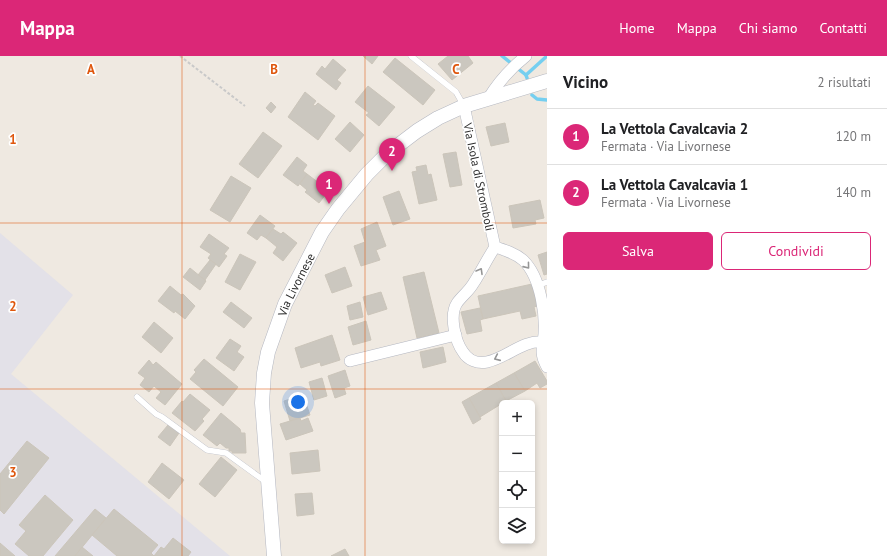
<!DOCTYPE html>
<html lang="it">
<head>
<meta charset="utf-8">
<style>
	:root { --surface:#fff; --page:#f6f6f6; --text:#202124; --muted:#757577; --line:#e0e0e0; --accent:#db2777 }
	body { margin:0; font-family:"PT Sans",sans-serif; background:var(--page); color:var(--text) }
	.controls { position:absolute; right:12px; bottom:12px; display:grid; overflow:hidden; border-radius:6px; box-shadow:0 2px 6px #0003 }
	.controls button { width:36px; height:36px; display:grid; place-items:center; padding:0; border:0; border-bottom:1px solid var(--line); background:var(--surface); color:var(--text); font:20px sans-serif }
	.you { position:absolute; left:298px; top:346px; width:14px; height:14px; margin:-10px; border:3px solid #fff; border-radius:50%; background:#1a73e8; box-shadow:0 0 0 6px #1a73e833 }
	.badge { display:grid; place-items:center; width:26px; height:26px; border-radius:50%; background:var(--accent); color:#fff; font-size:13px; font-weight:700 }
	.pin { position:absolute; translate:-50% -33px; filter:drop-shadow(0 1px 2px #0008) }
	.pin::after { content:''; position:absolute; top:21px; width:14px; height:12px; background:inherit; clip-path:polygon(0 0,100% 0,50% 100%) }
	.list { margin:0; padding:0; list-style:none }
	h2 { display:flex; justify-content:space-between; align-items:center; height:52px; margin:0; padding:0 16px; font-size:17px }
	h2 small { font-size:13px; font-weight:400; color:var(--muted) }
	.list li { display:grid; grid-template-columns:26px 1fr auto; gap:12px; align-items:center; box-sizing:border-box; height:56px; padding:0 16px; border-top:1px solid var(--line) }
	.list b { display:block; font-size:15px; white-space:nowrap }
	.list p { margin:0; font-size:13px; white-space:nowrap; color:var(--muted) }
	.list em { font-size:13px; font-style:normal; color:var(--muted) }
	.actions { display:flex; gap:8px; padding:12px 16px }
	.actions a { flex:1; padding:9px 0; border:1px solid var(--accent); border-radius:6px; text-align:center; font-size:14px; color:var(--accent) }
	.actions .main { background:var(--accent); color:#fff }
	.icon { flex:none; width:22px; height:22px; fill:none; stroke:currentColor; stroke-width:2; stroke-linecap:round; stroke-linejoin:round }
	.map { position:relative; flex:none; width:547px; height:500px; overflow:hidden }
	header { display:flex; align-items:center; gap:24px; box-sizing:border-box; height:56px; padding:0 20px; background:var(--accent); color:#fff }
	header strong { font-size:19px }
	nav { display:flex; gap:22px; margin-inline-start:auto; font-size:14px }
	main { display:flex }
	aside { flex:1; background:var(--surface) }
	.map>svg:first-child { display:block }
	.industrial { fill:#e3e1e8 }
	.lines { fill:none; stroke-linecap:round; stroke-linejoin:round }
	.stream { stroke:#75cff0; stroke-width:3.5 }
	.building { fill:#cbc7bf; stroke:#cbc5ba }
	.service-casing { stroke:#b4b7c1; stroke-width:6 }
	.minor-casing { stroke:#b4b7c1; stroke-width:12 }
	.tertiary-casing { stroke:#b4b7c1; stroke-width:15 }
	.path { stroke:#c9c9c9; stroke-width:2; stroke-dasharray:3 2; stroke-linecap:butt }
	.service { stroke:#fff; stroke-width:5.5 }
	.minor { stroke:#fff; stroke-width:11 }
	.tertiary { stroke:#fff; stroke-width:14 }
	.oneway { stroke:#969696 }
	.grid { fill:none; stroke:#df570e; stroke-width:1; stroke-opacity:0.55 }
	.labels { text-anchor:middle; dominant-baseline:central; stroke-width:3.5; stroke-linejoin:round; paint-order:stroke }
	.street-label { font-size:12px; fill:#2e2e2e; stroke:#fff }
	.grid-label { font-size:13px; text-anchor:middle; font-weight:bold; fill:#df570e; stroke:#fff; stroke-width:3.5; stroke-linejoin:round; paint-order:stroke }
</style>
</head>
<body>
<header>
<strong>Mappa</strong>
<nav><a>Home</a><a>Mappa</a><a>Chi siamo</a><a>Contatti</a></nav>
</header>
<main>
<div class="map">
<svg width="547" height="500" viewBox="0 0 547 500">
	<rect width="100%" height="100%" fill="#efe9e1"/>
	<path class="industrial" d="M 0,177 L 73,239 L 11,318 L 230,500 L 0,500 Z"/>
	<g class="lines">
		<g class="stream">
			<path d="M 502,0 L 526,19 L 527,22"/>
			<path d="M 526,19 L 547,0"/>
			<path d="M 532,39 L 537,43 L 547,44"/>
		</g>
	</g>
	<g class="building">
		<path d="M 363,0 L 378,0 L 372,8 Z"/>
		<path d="M 448,0 L 468,0 L 473,7 L 452,24 L 438,8 Z"/>
		<path d="M 395,2 L 435,34 L 423,49 L 383,16 Z"/>
		<path d="M 333,3 L 346,14 L 337,24 L 341,27 L 336,34 L 316,18 L 322,10 L 325,13 Z"/>
		<path d="M 368,30 L 395,51 L 379,70 L 366,59 L 369,57 L 355,46 Z"/>
		<path d="M 305,36 L 316,45 L 313,49 L 315,50 L 318,47 L 335,60 L 318,84 L 288,61 Z"/>
		<path d="M 271,46 L 276,51 L 271,57 L 266,52 Z"/>
		<path d="M 350,66 L 364,79 L 350,96 L 335,83 Z"/>
		<path d="M 505,67 L 509,86 L 491,90 L 486,71 Z"/>
		<path d="M 263,76 L 282,90 L 258,122 L 239,108 Z"/>
		<path d="M 456,96 L 462,129 L 450,131 L 443,98 Z"/>
		<path d="M 297,101 L 307,109 L 303,115 L 307,118 L 298,130 L 283,119 Z"/>
		<path d="M 426,109 L 428,119 L 431,118 L 437,144 L 419,148 L 412,116 L 417,115 L 416,111 Z"/>
		<path d="M 307,118 L 319,127 L 323,121 L 333,129 L 319,147 L 305,136 L 307,134 L 300,128 Z"/>
		<path d="M 231,120 L 251,132 L 230,166 L 210,154 Z"/>
		<path d="M 399,135 L 410,163 L 393,169 L 383,141 Z"/>
		<path d="M 540,144 L 544,162 L 535,164 L 536,168 L 513,172 L 509,150 Z"/>
		<path d="M 260,159 L 275,170 L 266,182 L 261,179 L 257,184 L 247,177 Z"/>
		<path d="M 377,166 L 386,190 L 376,194 L 380,204 L 361,210 L 354,190 L 365,186 L 361,173 Z"/>
		<path d="M 273,173 L 281,178 L 283,176 L 297,187 L 283,205 L 273,197 L 277,191 L 266,182 Z"/>
		<path d="M 209,178 L 229,192 L 224,198 L 227,200 L 219,211 L 208,202 L 211,198 L 200,191 Z"/>
		<path d="M 547,196 L 547,218 L 544,219 L 538,199 Z"/>
		<path d="M 240,198 L 256,206 L 240,234 L 225,226 Z"/>
		<path d="M 210,204 L 216,208 L 205,224 L 198,219 Z"/>
		<path d="M 345,211 L 352,230 L 332,237 L 325,219 Z"/>
		<path d="M 190,212 L 206,225 L 200,234 L 183,221 Z"/>
		<path d="M 424,216 L 439,277 L 417,282 L 403,221 Z"/>
		<path d="M 532,228 L 537,250 L 534,251 L 536,260 L 522,263 L 520,255 L 483,263 L 478,240 Z"/>
		<path d="M 170,230 L 181,239 L 183,238 L 195,250 L 185,263 L 175,255 L 174,257 L 158,245 Z"/>
		<path d="M 381,236 L 387,253 L 368,259 L 363,241 Z"/>
		<path d="M 231,246 L 252,262 L 244,272 L 223,256 Z"/>
		<path d="M 360,246 L 363,261 L 350,264 L 347,250 Z"/>
		<path d="M 480,252 L 483,263 L 480,264 L 482,275 L 467,278 L 461,256 Z"/>
		<path d="M 366,265 L 371,284 L 353,289 L 348,271 Z"/>
		<path d="M 154,266 L 173,282 L 161,297 L 142,281 Z"/>
		<path d="M 332,279 L 340,304 L 321,310 L 320,306 L 301,312 L 295,292 Z"/>
		<path d="M 230,283 L 241,290 L 237,296 L 244,301 L 234,315 L 216,302 Z"/>
		<path d="M 443,291 L 446,306 L 423,312 L 420,296 Z"/>
		<path d="M 204,303 L 238,331 L 223,350 L 190,323 L 196,316 L 194,314 Z"/>
		<path d="M 149,304 L 153,309 L 156,306 L 182,328 L 165,349 L 156,342 L 161,336 L 154,330 L 149,336 L 140,329 L 145,322 L 138,317 Z"/>
		<path d="M 535,305 L 547,325 L 547,328 L 540,332 L 537,327 L 525,335 L 514,317 Z"/>
		<path d="M 345,314 L 350,330 L 344,332 L 346,338 L 335,342 L 328,320 Z"/>
		<path d="M 514,317 L 525,335 L 506,345 L 496,327 Z"/>
		<path d="M 322,322 L 327,340 L 314,344 L 309,326 Z"/>
		<path d="M 496,327 L 506,345 L 480,361 L 469,342 Z"/>
		<path d="M 190,338 L 210,354 L 202,363 L 204,365 L 195,375 L 172,357 L 182,345 L 183,346 Z"/>
		<path d="M 303,339 L 310,359 L 290,365 L 284,345 Z"/>
		<path d="M 469,342 L 481,363 L 473,368 L 462,346 Z"/>
		<path d="M 221,357 L 240,373 L 241,377 L 245,377 L 246,397 L 232,397 L 232,395 L 229,395 L 229,392 L 226,392 L 220,387 L 217,390 L 203,379 Z"/>
		<path d="M 300,362 L 301,365 L 308,362 L 313,375 L 286,384 L 280,368 Z"/>
		<path d="M 168,369 L 179,377 L 170,390 L 158,381 Z"/>
		<path d="M 27,385 L 49,402 L 4,458 L 0,454 L 0,418 Z"/>
		<path d="M 318,394 L 320,415 L 292,418 L 290,397 Z"/>
		<path d="M 221,401 L 237,414 L 215,441 L 199,428 Z"/>
		<path d="M 162,407 L 184,424 L 169,443 L 148,426 Z"/>
		<path d="M 312,437 L 314,458 L 297,460 L 295,438 Z"/>
		<path d="M 45,439 L 73,464 L 43,500 L 29,500 L 15,488 L 26,475 L 19,469 Z"/>
		<path d="M 95,453 L 106,462 L 75,500 L 55,500 Z"/>
		<path d="M 114,453 L 158,489 L 151,497 L 154,500 L 117,500 L 92,479 Z"/>
		<path d="M 173,482 L 191,496 L 188,500 L 154,500 L 161,491 L 164,493 Z"/>
		<path d="M 0,487 L 15,500 L 0,500 Z"/>
		<path d="M 82,491 L 93,500 L 75,500 Z"/>
		<path d="M 345,493 L 349,500 L 331,500 Z"/>
	</g>
	<g class="lines">
		<g class="service-casing">
			<g id="service">
				<path d="M 411,0 L 456,36 L 464,50"/>
				<path d="M 539,229 L 547,226"/>
				<path d="M 137,341 L 156,358 L 162,361 L 207,394 L 226,397 L 266,426"/>
			</g>
		</g>
		<g class="minor-casing">
			<g id="minor">
				<path d="M 488,43 C 498,26 511,12 526,0"/>
				<path d="M 464,50 L 495,191 C 487,203 481,216 473,228 C 469,235 462,240 457,247 C 449,259 455,285 463,296 C 468,304 477,308 487,306 C 507,302 522,284 543,286 C 547,262 541,221 523,204 C 515,197 505,194 495,191"/>
				<path d="M 543,286 C 541,296 542,302 547,311"/>
				<path d="M 350,305 L 456,279"/>
			</g>
		</g>
		<g class="tertiary-casing">
			<g id="tertiary">
				<path id="s1" d="M 274,500 L 262,347 L 264,317 L 268,296 L 285,248 L 322,176 L 338,153 L 367,118 L 388,97 L 417,75 L 438,62 L 464,50 L 547,25"/>
			</g>
		</g>
		<path class="path" d="M 180,0 L 245,50"/>
		<use href="#service" class="service"/>
		<use href="#minor" class="minor"/>
		<use href="#tertiary" class="tertiary"/>
	</g>
	<defs><path id="oneway-chevron" d="M-2-3.5L2.5 0L-2 3.5" fill="none" stroke-width="1.6" stroke-linecap="round" stroke-linejoin="round"/></defs>
	<g class="oneway">
		<use href="#oneway-chevron" transform="translate(527 210) rotate(51)"/>
		<use href="#oneway-chevron" transform="translate(480 215) rotate(-60)"/>
		<use href="#oneway-chevron" transform="translate(497 302) rotate(156)"/>
	</g>
	<path class="grid" d="M 182,0 L 182,500M 365,0 L 365,500M 0,167 L 547,167M 0,333 L 547,333"/>
	<g class="labels">
		<g class="street-label">
			<text transform="translate(479 121) rotate(78)">Via Isola di Stromboli</text>
			<text stroke="none"><textPath href="#s1" startOffset="278">Via Livornese</textPath></text>
		</g>
	</g>
	<g class="grid-label">
		<text x="91" y="18">A</text>
		<text x="274" y="18">B</text>
		<text x="456" y="18">C</text>
		<text x="13" y="88">1</text>
		<text x="13" y="255">2</text>
		<text x="13" y="421">3</text>
	</g>
</svg>
<div class="controls">
<button>+</button>
<button>−</button>
<button><svg class="icon" aria-label="locate" viewBox="0 0 24 24"><circle cx="12" cy="12" r="6"/><path d="M12 2v4M12 18v4M2 12h4M18 12h4"/></svg></button>
<button><svg class="icon" aria-label="layers" viewBox="0 0 24 24"><path d="M12 4l9 5-9 5-9-5zM3 14l9 5 9-5"/></svg></button>
</div>
<div class="you"></div>
<div class="pin badge" style="left:329px;top:148px">1</div>
<div class="pin badge" style="left:392px;top:115px">2</div>
</div>
<aside>
<h2>Vicino<small>2 risultati</small></h2>
<ul class="list">
<li><span class="badge">1</span><div><b>La Vettola Cavalcavia 2</b><p>Fermata · Via Livornese</p></div><em>120 m</em></li>
<li><span class="badge">2</span><div><b>La Vettola Cavalcavia 1</b><p>Fermata · Via Livornese</p></div><em>140 m</em></li>
</ul>
<div class="actions"><a class="main">Salva</a><a>Condividi</a></div>
</aside>
</main>
</body>
</html>
